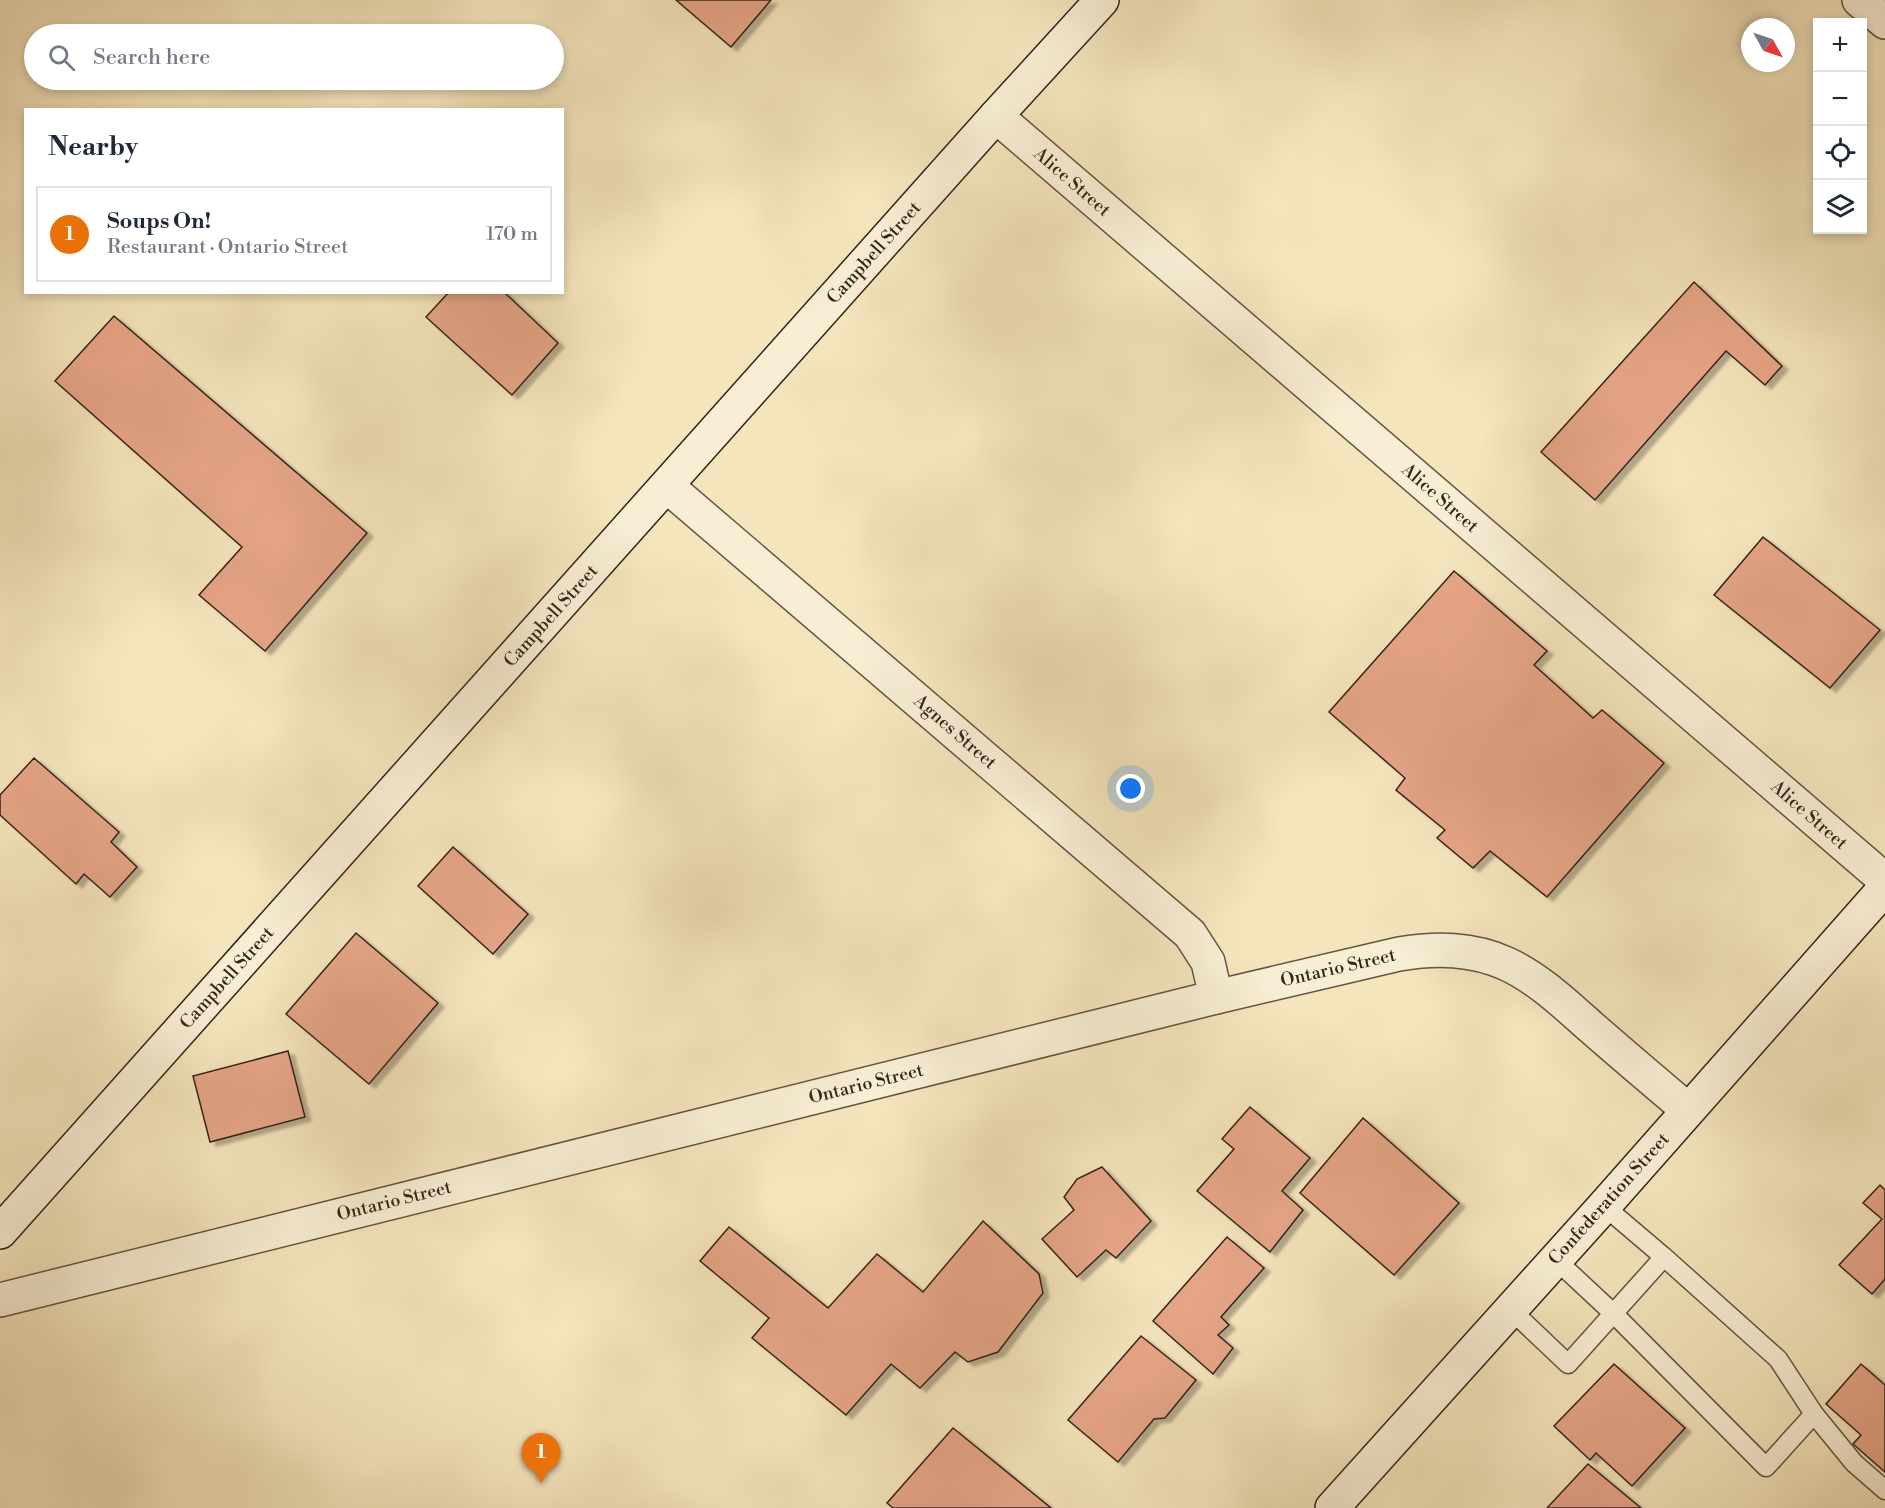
<!DOCTYPE html>
<html lang="en">
<head>
<meta charset="utf-8">
<style>
	:root { --surface:#fff; --page:#f2f2f3; --text:#1f2937; --muted:#747a83; --line:#e0e1e3; --accent:#d93025 }
	body { margin:0; font-family:"Libre Bodoni",serif; background:var(--page); color:var(--text) }
	.controls { position:absolute; right:18px; top:18px; display:grid; overflow:hidden; border-radius:0px; box-shadow:0 3px 9px #0003 }
	.controls button { width:54px; height:54px; display:grid; place-items:center; padding:0; border:0; border-bottom:2px solid var(--line); background:var(--surface); color:var(--text); font:30px sans-serif }
	.compass { position:absolute; left:1741px; top:18px; width:54px; height:54px; border-radius:50%; background:var(--surface); box-shadow:0 3px 9px #0003; rotate:130deg }
	.you { position:absolute; left:1131px; top:789px; width:21px; height:21px; margin:-15px; border:4px solid #fff; border-radius:50%; background:#1a73e8; box-shadow:0 0 0 9px #1a73e833 }
	.badge { display:grid; place-items:center; width:39px; height:39px; border-radius:50%; background:var(--accent); color:#fff; font-size:20px; font-weight:700 }
	.pin { position:absolute; translate:-50% -50px; filter:drop-shadow(0 2px 3px #0008) }
	.pin::after { content:''; position:absolute; top:32px; width:21px; height:18px; background:inherit; clip-path:polygon(0 0,100% 0,50% 100%) }
	.list { margin:0; padding:0; list-style:none }
	h2 { display:flex; justify-content:space-between; align-items:center; height:78px; margin:0; padding:0 24px; font-size:26px }
	h2 small { font-size:20px; font-weight:400; color:var(--muted) }
	.list li { display:grid; grid-template-columns:39px 1fr auto; gap:18px; align-items:center; box-sizing:border-box; height:96px; margin:0 12px 12px; padding:0 12px; border:2px solid var(--line); border-radius:0px }
	.list b { display:block; font-size:22px; white-space:nowrap }
	.list p { margin:0; font-size:20px; white-space:nowrap; color:var(--muted) }
	.list em { font-size:20px; font-style:normal; color:var(--muted) }
	.icon { flex:none; width:33px; height:33px; fill:none; stroke:currentColor; stroke-width:2; stroke-linecap:round; stroke-linejoin:round }
	.map { position:relative; flex:none; width:1885px; height:1508px; overflow:hidden }
	.search { position:absolute; background:var(--surface); box-shadow:0 3px 9px #0003; left:24px; top:24px; width:540px; height:66px; display:flex; align-items:center; gap:15px; box-sizing:border-box; padding:0 21px; border-radius:33px; color:var(--muted); font-size:22px }
	.panel { position:absolute; background:var(--surface); box-shadow:0 3px 9px #0003; left:24px; top:108px; width:540px; height:186px; border-radius:0px }
	.map>svg:first-child { display:block }
	.building { fill:#e6a587; stroke:#35231a; stroke-width:1.5; filter:url(#shadow) }
	.lines { fill:none; stroke-linecap:round; stroke-linejoin:round }
	.lane-casing { stroke:#655443; stroke-width:21 }
	.street-casing { stroke:#655443; stroke-width:36 }
	.secondary-casing { stroke:#35231a; stroke-width:36 }
	.lane { stroke:#f8eed4; stroke-width:18 }
	.street { stroke:#f8eed4; stroke-width:33 }
	.secondary { stroke:#f8eed4; stroke-width:33 }
	.labels { text-anchor:middle; dominant-baseline:central; stroke-width:4.5; stroke-linejoin:round; paint-order:stroke }
	.street-label { font-size:18px; fill:#35231a; stroke:#f8eed4 }
</style>
</head>
<body>
<div class="map">
<svg width="1885" height="1508" viewBox="0 0 1885 1508">
	<defs>
		<filter id="shadow"><feDropShadow dx="6" dy="4" stdDeviation="1.5" flood-color="#0004"/></filter>
	</defs>
	<rect width="100%" height="100%" fill="#f5e5bd"/>
	<filter id="stains"><feTurbulence type="fractalNoise" baseFrequency=".00333" numOctaves="4"/><feColorMatrix values="0 0 0 0 .2 0 0 0 0 .09 0 0 0 0 .02 0 0 0 .5 -.17"/></filter>
	<radialGradient id="worn" r=".72"><stop offset=".6" stop-color="#630" stop-opacity="0"/><stop offset="1" stop-color="#630" stop-opacity=".3"/></radialGradient>
	<g class="building">
		<path d="M 676,0 L 771,0 L 731,47 Z"/>
		<path d="M 1694,282 L 1782,366 L 1765,385 L 1726,351 L 1595,500 L 1541,452 Z"/>
		<path d="M 449,292 L 504,292 L 558,343 L 512,395 L 426,317 Z"/>
		<path d="M 114,316 L 367,533 L 265,651 L 199,595 L 242,547 L 55,381 Z"/>
		<path d="M 1763,537 L 1880,630 L 1830,688 L 1714,595 Z"/>
		<path d="M 1454,571 L 1547,651 L 1534,665 L 1593,718 L 1602,710 L 1664,763 L 1547,897 L 1490,851 L 1473,868 L 1437,838 L 1445,830 L 1396,790 L 1405,778 L 1329,712 Z"/>
		<path d="M 34,758 L 119,832 L 111,842 L 137,867 L 110,897 L 84,874 L 76,884 L 0,815 L 0,795 Z"/>
		<path d="M 453,847 L 528,914 L 493,954 L 418,886 Z"/>
		<path d="M 356,933 L 438,1003 L 369,1084 L 286,1014 Z"/>
		<path d="M 288,1051 L 305,1117 L 210,1142 L 193,1076 Z"/>
		<path d="M 1250,1107 L 1310,1158 L 1282,1191 L 1303,1210 L 1270,1252 L 1197,1191 L 1234,1149 L 1222,1139 Z"/>
		<path d="M 1363,1118 L 1459,1203 L 1394,1275 L 1300,1193 Z"/>
		<path d="M 1102,1167 L 1151,1221 L 1116,1258 L 1106,1250 L 1077,1277 L 1042,1239 L 1074,1210 L 1064,1197 L 1077,1179 Z"/>
		<path d="M 1880,1185 L 1885,1190 L 1885,1279 L 1872,1294 L 1839,1265 L 1882,1219 L 1863,1203 Z"/>
		<path d="M 983,1221 L 1039,1274 L 1043,1293 L 998,1352 L 968,1362 L 955,1352 L 920,1388 L 891,1364 L 846,1415 L 752,1338 L 769,1318 L 700,1261 L 729,1227 L 828,1308 L 877,1254 L 923,1292 Z"/>
		<path d="M 1227,1237 L 1264,1268 L 1221,1317 L 1229,1325 L 1218,1335 L 1233,1348 L 1213,1374 L 1153,1321 Z"/>
		<path d="M 1141,1336 L 1196,1380 L 1165,1418 L 1154,1419 L 1118,1462 L 1068,1420 Z"/>
		<path d="M 1614,1364 L 1685,1428 L 1632,1486 L 1596,1453 L 1590,1460 L 1554,1426 Z"/>
		<path d="M 1861,1364 L 1885,1385 L 1885,1472 L 1853,1444 L 1861,1435 L 1826,1404 Z"/>
		<path d="M 953,1428 L 1051,1508 L 893,1508 L 887,1503 Z"/>
		<path d="M 1588,1464 L 1641,1508 L 1547,1508 Z"/>
	</g>
	<g class="lines">
		<g class="lane-casing">
			<g id="lane">
				<path d="M 1664,1257 L 1778,1359 L 1814,1414 L 1854,1463 L 1885,1490"/>
				<path d="M 1555,1259 L 1614,1314 L 1766,1467 L 1814,1414"/>
				<path d="M 1510,1309 L 1568,1364 L 1664,1257 L 1604,1206"/>
			</g>
		</g>
		<g class="street-casing">
			<g id="street">
				<path d="M 1859,0 L 1885,22"/>
				<path d="M 996,116 L 1885,880"/>
				<path d="M 667,486 L 1190,934 L 1208,962 L 1216,997"/>
				<path d="M 0,1300 L 1216,997 L 1399,954 C 1436,948 1472,948 1507,964 C 1539,979 1565,1004 1591,1027 C 1623,1055 1656,1083 1688,1110"/>
			</g>
		</g>
		<g class="secondary-casing">
			<g id="secondary">
				<path d="M 0,1232 L 996,116 L 1102,0"/>
				<path d="M 1332,1508 L 1604,1206 L 1885,888"/>
			</g>
		</g>
		<use href="#lane" class="lane"/>
		<use href="#street" class="street"/>
		<use href="#secondary" class="secondary"/>
	</g>
	<g class="labels">
		<g class="street-label">
			<text transform="translate(1072 182) rotate(41)">Alice Street</text>
			<text transform="translate(874 253) rotate(-48)">Campbell Street</text>
			<text transform="translate(1440 498) rotate(41)">Alice Street</text>
			<text transform="translate(551 616) rotate(-48)">Campbell Street</text>
			<text transform="translate(955 732) rotate(41)">Agnes Street</text>
			<text transform="translate(1809 815) rotate(41)">Alice Street</text>
			<text transform="translate(1338 968) rotate(-13)">Ontario Street</text>
			<text transform="translate(227 978) rotate(-48)">Campbell Street</text>
			<text transform="translate(866 1084) rotate(-14)">Ontario Street</text>
			<text transform="translate(1609 1199) rotate(-48)">Confederation Street</text>
			<text transform="translate(394 1201) rotate(-14)">Ontario Street</text>
		</g>
	</g>
	<rect width="100%" height="100%" filter="url(#stains)"/>
	<rect width="100%" height="100%" fill="url(#worn)"/>
</svg>
<div class="controls">
<button>+</button>
<button>−</button>
<button><svg class="icon" aria-label="locate" viewBox="0 0 24 24"><circle cx="12" cy="12" r="6"/><path d="M12 2v4M12 18v4M2 12h4M18 12h4"/></svg></button>
<button><svg class="icon" aria-label="layers" viewBox="0 0 24 24"><path d="M12 4l9 5-9 5-9-5zM3 14l9 5 9-5"/></svg></button>
</div>
<svg class="compass" viewBox="-18 -18 36 36"><path d="M0-13l5 13h-10z" fill="#e53935"/><path d="M0 13l5-13h-10z" fill="#747a83"/></svg>
<div class="you"></div>
<div class="pin badge" style="left:541px;top:1483px;background:#e8710a">1</div>
<div class="search"><svg class="icon" aria-label="search" viewBox="0 0 24 24"><circle cx="10" cy="10" r="6"/><path d="M15 15l6 6"/></svg>Search here</div>
<section class="panel">
<h2>Nearby<small></small></h2>
<ul class="list">
<li><span class="badge" style="background:#e8710a">1</span><div><b>Soups On!</b><p>Restaurant · Ontario Street</p></div><em>170 m</em></li>
</ul>
</section>
</div>
</body>
</html>
